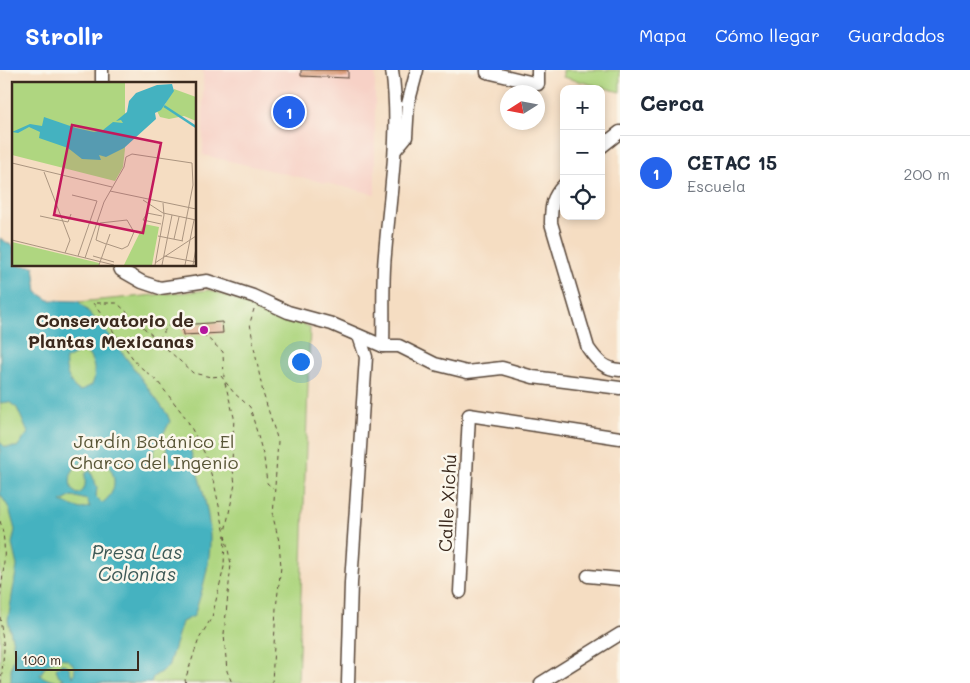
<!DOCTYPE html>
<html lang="es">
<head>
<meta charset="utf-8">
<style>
	:root { --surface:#fff; --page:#f2f2f3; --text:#1f2937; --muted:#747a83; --line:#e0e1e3; --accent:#2563eb }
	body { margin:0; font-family:Mali,sans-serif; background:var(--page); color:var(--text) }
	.controls { position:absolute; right:15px; top:15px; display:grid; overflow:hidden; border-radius:10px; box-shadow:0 2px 8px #0003 }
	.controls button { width:45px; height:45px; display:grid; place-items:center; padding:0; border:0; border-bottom:1px solid var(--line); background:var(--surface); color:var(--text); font:25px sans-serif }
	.compass { position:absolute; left:500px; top:15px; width:45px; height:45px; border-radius:50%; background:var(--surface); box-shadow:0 2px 8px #0003; rotate:259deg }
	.scale { position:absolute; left:15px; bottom:12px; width:124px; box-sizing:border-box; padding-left:5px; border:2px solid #3b2a1e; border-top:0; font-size:14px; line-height:18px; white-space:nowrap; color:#3b2a1e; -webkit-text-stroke:4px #fbf7ec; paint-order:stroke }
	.you { position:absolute; left:300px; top:291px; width:18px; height:18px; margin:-12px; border:4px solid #fff; border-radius:50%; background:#1a73e8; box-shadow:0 0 0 8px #1a73e833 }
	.badge { display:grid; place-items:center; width:32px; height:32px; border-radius:50%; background:var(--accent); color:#fff; font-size:16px; font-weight:700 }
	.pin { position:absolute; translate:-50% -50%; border:2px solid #fff; box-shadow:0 1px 5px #0006 }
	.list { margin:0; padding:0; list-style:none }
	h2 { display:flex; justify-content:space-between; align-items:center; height:65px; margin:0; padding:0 20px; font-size:21px }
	h2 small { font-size:16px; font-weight:400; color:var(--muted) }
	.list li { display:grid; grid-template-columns:32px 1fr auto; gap:15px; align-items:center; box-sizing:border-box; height:75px; padding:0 20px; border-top:1px solid var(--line) }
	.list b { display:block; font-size:19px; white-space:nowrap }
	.list p { margin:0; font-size:16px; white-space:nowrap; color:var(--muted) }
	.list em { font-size:16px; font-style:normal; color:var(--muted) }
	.icon { flex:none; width:28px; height:28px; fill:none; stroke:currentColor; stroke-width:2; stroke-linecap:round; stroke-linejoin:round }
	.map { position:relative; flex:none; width:620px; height:613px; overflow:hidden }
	header { display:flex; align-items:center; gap:30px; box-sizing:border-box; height:70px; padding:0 25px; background:var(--accent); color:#fff }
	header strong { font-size:24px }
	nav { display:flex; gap:28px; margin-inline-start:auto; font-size:18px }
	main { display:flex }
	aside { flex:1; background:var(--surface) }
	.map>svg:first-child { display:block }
	.built { fill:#f7d1c6 }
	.green { fill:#afd680; stroke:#75804f }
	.water { fill:#44b2c0; stroke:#406e6f; fill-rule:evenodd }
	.building { fill:#d79a77 }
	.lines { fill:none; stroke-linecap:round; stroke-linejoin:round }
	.minor-casing { stroke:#574537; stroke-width:15 }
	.path { stroke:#574537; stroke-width:1; stroke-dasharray:4 4; stroke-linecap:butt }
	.minor { stroke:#fff; stroke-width:12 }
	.poi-dot { fill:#b5179e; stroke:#fbf7ec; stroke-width:2 }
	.labels { text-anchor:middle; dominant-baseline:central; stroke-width:5; stroke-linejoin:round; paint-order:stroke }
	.poi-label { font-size:18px; font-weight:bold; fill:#3b2a1e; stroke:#fbf7ec; text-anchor:end }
	.park-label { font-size:18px; fill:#585536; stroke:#fbf7ec }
	.street-label { font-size:18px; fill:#3b2a1e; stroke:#fbf7ec }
	.water-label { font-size:19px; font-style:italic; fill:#3e5a57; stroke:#fbf7ec }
	.inset-river { fill:none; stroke:#44b2c0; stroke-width:2.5 }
	.inset-road { fill:none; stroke:#ab9580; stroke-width:1 }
	.view { fill:#c2185b; fill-opacity:0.15; stroke:#c2185b; stroke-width:2.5 }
	.inset-edge { fill:none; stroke:#3b2a1e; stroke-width:2.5 }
</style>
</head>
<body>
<header>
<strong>Strollr</strong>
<nav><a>Mapa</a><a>Cómo llegar</a><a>Guardados</a></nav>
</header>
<main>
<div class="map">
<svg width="620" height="613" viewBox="0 0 620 613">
	<rect width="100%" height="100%" fill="#fbf7ec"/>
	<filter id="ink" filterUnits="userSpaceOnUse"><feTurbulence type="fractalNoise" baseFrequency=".02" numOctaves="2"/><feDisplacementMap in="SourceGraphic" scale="10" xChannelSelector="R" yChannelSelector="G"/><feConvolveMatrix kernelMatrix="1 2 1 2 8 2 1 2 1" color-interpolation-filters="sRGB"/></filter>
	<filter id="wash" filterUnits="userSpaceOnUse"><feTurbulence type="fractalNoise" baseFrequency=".0096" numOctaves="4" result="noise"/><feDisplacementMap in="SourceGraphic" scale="20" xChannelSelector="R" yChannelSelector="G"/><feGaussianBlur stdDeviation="1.12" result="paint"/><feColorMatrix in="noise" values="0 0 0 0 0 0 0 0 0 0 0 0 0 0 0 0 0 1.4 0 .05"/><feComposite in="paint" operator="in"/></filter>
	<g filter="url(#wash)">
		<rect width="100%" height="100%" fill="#f5ddc2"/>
		<path class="built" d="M 203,0 L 375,0 L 375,124 L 203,85 Z"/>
		<g class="green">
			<path d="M 563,0 L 620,0 L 620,22 L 563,7 Z"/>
			<path d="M 210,220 L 310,257 L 298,613 L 0,613 L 0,239 Z"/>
		</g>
		<path class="water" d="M 0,168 L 14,177 L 14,195 L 34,196 L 37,222 L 49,230 L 78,231 L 86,239 L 111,267 L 167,344 L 170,351 C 165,366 132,396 176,396 L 169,389 L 166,375 L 175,369 L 189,376 C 198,405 209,435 210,466 C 211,493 202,521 194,546 L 182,552 L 168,597 L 153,607 L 151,613 L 11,613 L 11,599 L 15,583 L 8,550 L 17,496 L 12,474 L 15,460 L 9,438 L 0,424 L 0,372 L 5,377 L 17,377 L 28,363 L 17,338 L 9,332 L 0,333 ZM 79,282 L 86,282 C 94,289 97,305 92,315 L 80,321 C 70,317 64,299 66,289 ZM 92,389 L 105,392 C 118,405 117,423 102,433 L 96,427 L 97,417 L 90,400 L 85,404 C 85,413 87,420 78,424 L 73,421 C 65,406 75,391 92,389 ZM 72,426 L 87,430 L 90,437 L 81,439 L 61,432 ZM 59,588 C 70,588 78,596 73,607 C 68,601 72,594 61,594 L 56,599 L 59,606 L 64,609 C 55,613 48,610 40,605 L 46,595 Z"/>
		<g id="blocks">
			<g class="building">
				<path d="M 301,0 L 348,0 L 348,8 L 301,6 Z"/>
				<path d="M 222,252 L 223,263 L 183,265 L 182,255 Z"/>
			</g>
		</g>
	</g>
	<g filter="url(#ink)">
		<use href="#blocks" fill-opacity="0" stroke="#574537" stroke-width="1"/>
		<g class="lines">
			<g class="minor-casing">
				<g id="minor">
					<path d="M 102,0 L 102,14"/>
					<path d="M 487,0 L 487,2 L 538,14 L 538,0"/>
					<path d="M 601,77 L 620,62"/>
					<path d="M 396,79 L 406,67 L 408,34 L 417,0"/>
					<path d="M 564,115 C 552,127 551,137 551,153 L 588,278 C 597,291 604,299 620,300"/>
					<path d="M 119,195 L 121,200 L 142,212 L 160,218 L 207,211 L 253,226 L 288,242 L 332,254 L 383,276 L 399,276 L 435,294 L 467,302 L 502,298 L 533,307 L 620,318"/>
					<path d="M 383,276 C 384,245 382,214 385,184 C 390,122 401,62 392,0"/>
					<path d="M 588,506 L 620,509"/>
					<path d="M 460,522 L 469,345 L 620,368"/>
					<path d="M 348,613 L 351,513 L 366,287 L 359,266"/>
					<path d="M 541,613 L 620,564"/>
				</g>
			</g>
			<g class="path">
				<path d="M 254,239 L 250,253 L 253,272 L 263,323 L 278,371 L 273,447 L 279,471 L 281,497 L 276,538 L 272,613"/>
				<path d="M 203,264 L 223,282 L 224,309"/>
				<path d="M 158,269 L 169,255 L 183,260"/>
				<path d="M 225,313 L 234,347 L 232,393 L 235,414 L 225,462"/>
				<path d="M 0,451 C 8,475 3,504 0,528"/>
				<path d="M 225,465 L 231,494 L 224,564 L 227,601 L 232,613"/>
				<path d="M 0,547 L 4,580 L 1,613"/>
				<path d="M 186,613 L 185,610 L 199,569 L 212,547 L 224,497 L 225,464 L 215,417 L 205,384 L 186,348 L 158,312 L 137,294 L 93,233 L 117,233 L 193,303 L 211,307 L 221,306 L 234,323 L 250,337 L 264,388 L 267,413 L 274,419"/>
			</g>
			<use href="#minor" class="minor"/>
		</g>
	</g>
	<circle class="poi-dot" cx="204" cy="260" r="5"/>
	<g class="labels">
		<g class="poi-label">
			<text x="194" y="250">Conservatorio de<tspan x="194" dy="21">Plantas Mexicanas</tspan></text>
		</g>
		<g class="park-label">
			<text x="154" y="371">Jardín Botánico El<tspan x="154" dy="21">Charco del Ingenio</tspan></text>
		</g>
		<g class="street-label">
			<text transform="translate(447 433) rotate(-87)">Calle Xichú</text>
		</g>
		<g class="water-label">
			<text x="137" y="481">Presa Las<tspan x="137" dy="22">Colonias</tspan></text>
		</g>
	</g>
	<g transform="translate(12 12)">
		<rect width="184" height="184" fill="#f5ddc2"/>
		<path d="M 0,0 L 113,0 L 113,67 L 111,85 L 103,99 L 0,73 ZM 162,7 L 184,15 L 184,39 L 172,34 L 157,37 L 148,35 L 145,29 L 152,24 ZM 132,142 L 147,145 L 140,183 L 112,183 ZM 0,160 L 87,181 L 87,183 L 0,183 Z" fill="#afd680"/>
		<path d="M 160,2 L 162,9 L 149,28 L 143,31 L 144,37 L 112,66 L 94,75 L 87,73 L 89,78 L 70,77 L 56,66 L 27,56 L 28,50 L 17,45 L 6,51 L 0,50 L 18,42 L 30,44 L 32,35 L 64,46 L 82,50 L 91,48 L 101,40 L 111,41 L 109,38 L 104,39 L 115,30 L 117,19 L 124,11 L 145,3 Z" fill="#44b2c0"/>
		<path class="inset-river" d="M 152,24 L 184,45"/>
		<path class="inset-road" d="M 0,81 L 100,105M 32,90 L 58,158 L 53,171M 98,109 L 184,127M 60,113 L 85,119 L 66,174M 131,118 L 151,131 L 184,138M 28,134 L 56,140 L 59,132M 149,142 L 131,138 L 135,131 L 150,134M 146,154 L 171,159M 162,157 L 167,135M 0,158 L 102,183M 94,162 L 84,158 L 88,141 L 115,138 L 122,150 L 116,164 L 110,167 L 95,162M 81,174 L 102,180M 152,174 L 184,180M 73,176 L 92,120 L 112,85 L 114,75 L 120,72 L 180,81 L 181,103 L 170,159M 143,181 L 184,154M 87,183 L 98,152M 143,183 L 152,133 L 151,121M 150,183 L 160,133M 173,183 L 182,138M 181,183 L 184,166"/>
		<path class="view" d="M 60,43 L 149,61 L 131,151 L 42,133 Z"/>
		<rect width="184" height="184" class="inset-edge"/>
	</g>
</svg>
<div class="controls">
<button>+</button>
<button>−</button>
<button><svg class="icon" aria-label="locate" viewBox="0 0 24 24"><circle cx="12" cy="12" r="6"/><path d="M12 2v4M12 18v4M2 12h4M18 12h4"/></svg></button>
</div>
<svg class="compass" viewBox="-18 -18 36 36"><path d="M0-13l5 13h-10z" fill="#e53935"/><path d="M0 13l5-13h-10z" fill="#747a83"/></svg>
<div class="scale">100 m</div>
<div class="you"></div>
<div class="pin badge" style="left:289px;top:42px">1</div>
</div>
<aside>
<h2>Cerca<small></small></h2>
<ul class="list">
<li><span class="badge">1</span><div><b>CETAC 15</b><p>Escuela</p></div><em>200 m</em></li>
</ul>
</aside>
</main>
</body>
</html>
